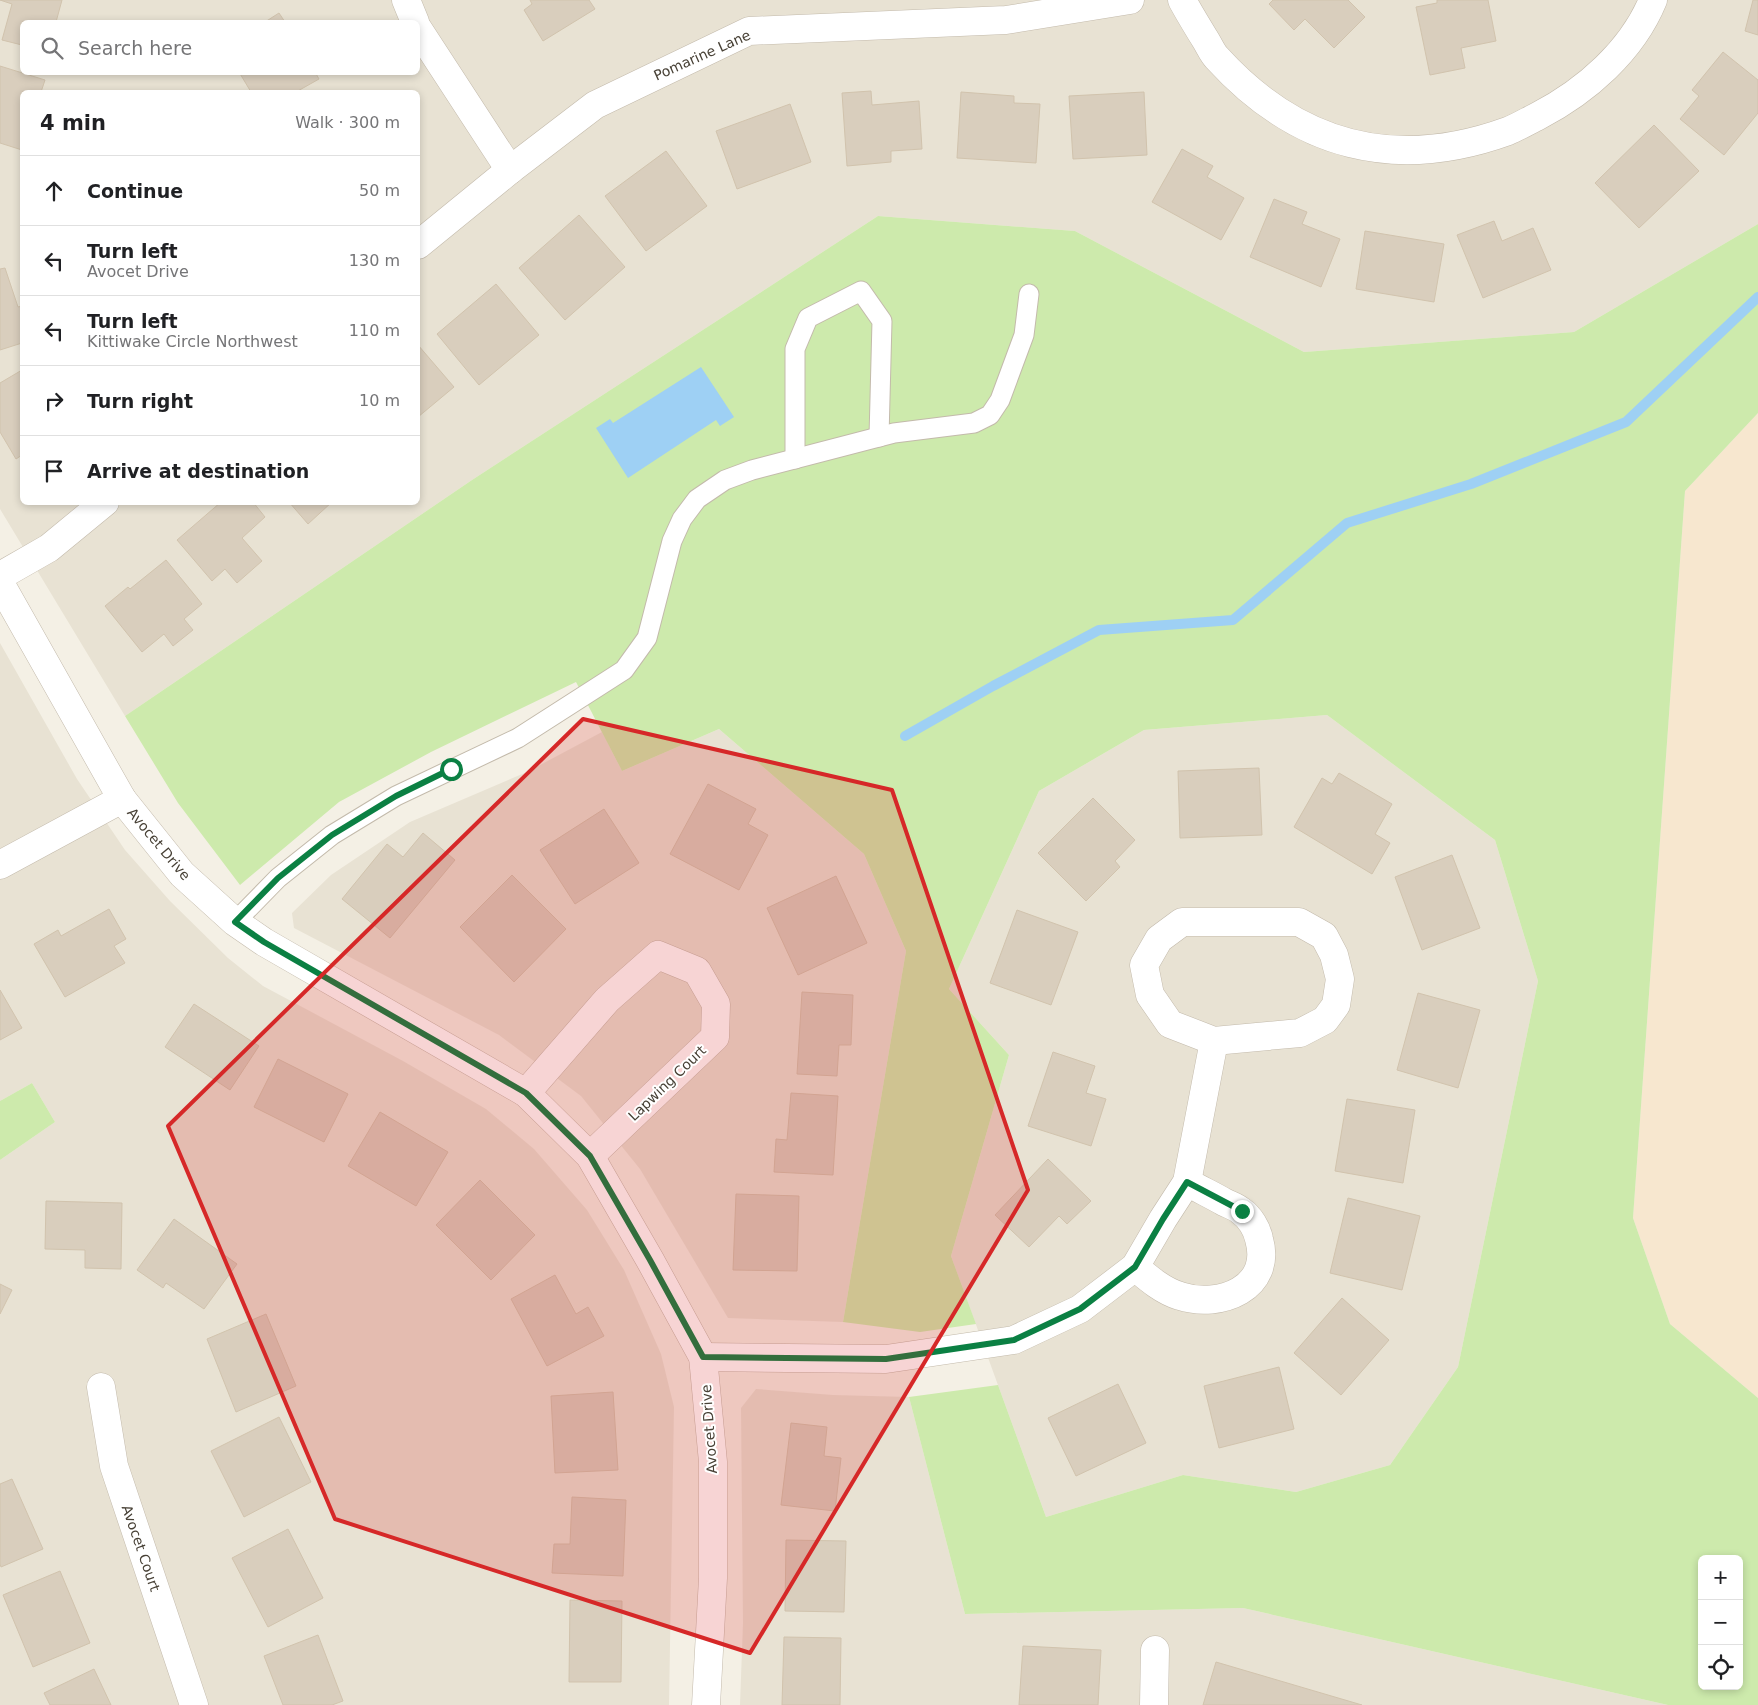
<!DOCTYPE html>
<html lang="en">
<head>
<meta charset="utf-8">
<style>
	:root { --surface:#fff; --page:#f6f6f6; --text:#202124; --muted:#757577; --line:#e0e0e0 }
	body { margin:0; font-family:"DejaVu Sans",sans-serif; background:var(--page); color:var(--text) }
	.controls { position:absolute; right:15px; bottom:15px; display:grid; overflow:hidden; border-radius:8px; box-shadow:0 2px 8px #0003 }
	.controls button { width:45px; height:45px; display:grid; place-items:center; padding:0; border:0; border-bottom:1px solid var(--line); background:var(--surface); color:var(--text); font:25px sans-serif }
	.stop { position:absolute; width:15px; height:15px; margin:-11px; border:4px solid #0b8043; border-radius:50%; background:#fff }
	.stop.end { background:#0b8043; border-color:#fff; box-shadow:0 1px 5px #0008 }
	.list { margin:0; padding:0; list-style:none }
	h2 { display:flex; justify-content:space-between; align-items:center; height:65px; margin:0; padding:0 20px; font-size:21px }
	h2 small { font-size:16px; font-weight:400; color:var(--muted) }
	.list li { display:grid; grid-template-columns:32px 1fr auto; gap:15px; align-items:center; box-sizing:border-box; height:70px; padding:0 20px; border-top:1px solid var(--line) }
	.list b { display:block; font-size:19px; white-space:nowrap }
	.list p { margin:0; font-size:16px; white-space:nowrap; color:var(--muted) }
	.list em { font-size:16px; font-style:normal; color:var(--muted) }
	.icon { flex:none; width:28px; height:28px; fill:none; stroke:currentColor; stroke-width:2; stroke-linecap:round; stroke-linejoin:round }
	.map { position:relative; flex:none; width:1758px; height:1705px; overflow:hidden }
	.search { position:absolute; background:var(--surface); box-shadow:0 2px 8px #0003; left:20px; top:20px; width:400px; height:55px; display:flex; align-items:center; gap:12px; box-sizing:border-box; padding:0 18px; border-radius:8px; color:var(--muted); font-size:19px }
	.panel { position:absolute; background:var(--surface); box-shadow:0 2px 8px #0003; left:20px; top:90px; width:400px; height:415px; border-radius:8px }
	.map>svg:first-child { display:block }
	.residential { fill:#e8e2d3; fill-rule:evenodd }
	.commercial { fill:#f7e7cf }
	.green { fill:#cdeaac; fill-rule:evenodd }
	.water { fill:#9ed0f4 }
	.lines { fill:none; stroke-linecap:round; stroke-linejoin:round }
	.stream { stroke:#9ed0f4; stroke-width:10 }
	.building { fill:#d9cebd; stroke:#d1c3ad }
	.service-casing { stroke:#c3baab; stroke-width:21 }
	.minor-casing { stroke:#c3baab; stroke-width:29 }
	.service { stroke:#fff; stroke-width:19 }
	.minor { stroke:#fff; stroke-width:28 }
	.route { stroke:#0b8043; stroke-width:6 }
	.marked { fill:#d62828; fill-opacity:0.2; stroke:#d62828; stroke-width:4; stroke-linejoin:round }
	.labels { text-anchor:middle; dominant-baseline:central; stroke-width:4; stroke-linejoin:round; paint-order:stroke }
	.street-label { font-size:14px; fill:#474035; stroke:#fff }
</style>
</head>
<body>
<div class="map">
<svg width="1758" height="1705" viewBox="0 0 1758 1705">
	<rect width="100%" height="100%" fill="#f4f0e5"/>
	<g class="residential">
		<path d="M 0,0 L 1758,0 L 1758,224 L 1574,332 L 1304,352 L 1075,231 L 878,216 L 472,480 L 125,716 L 0,509 ZM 22,22 L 418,22 L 418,72 L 22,72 ZM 22,92 L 418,92 L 418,502 L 22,502 Z"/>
		<path d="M 0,643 L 77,779 L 125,850 L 170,901 L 228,958 L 263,986 L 403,1061 L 486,1109 L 534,1149 L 587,1210 L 624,1270 L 661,1354 L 674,1407 L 669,1705 L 0,1705 L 0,1160 L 55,1122 L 32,1083 L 0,1101 Z"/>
		<path d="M 1327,715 L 1495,840 L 1538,981 L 1458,1367 L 1390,1465 L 1296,1492 L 1183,1475 L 1046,1517 L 951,1256 L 1009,1055 L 949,989 L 1039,791 L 1144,730 Z"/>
		<path d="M 719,729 L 864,854 L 906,951 L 843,1322 L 728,1318 L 640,1169 L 581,1096 L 499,1035 L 294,928 L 292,913 L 331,875 L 410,822 L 527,772 L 602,732 L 622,771 Z"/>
		<path d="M 756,1389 L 833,1395 L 909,1397 L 965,1614 L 1243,1608 L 1668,1705 L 740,1705 L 743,1623 L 741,1408 Z"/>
	</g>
	<path class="commercial" d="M 1758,413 L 1758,1398 L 1670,1324 L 1633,1218 L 1685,491 Z"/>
	<g class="green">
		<path d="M 878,216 L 1075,231 L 1304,352 L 1574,332 L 1758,224 L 1758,413 L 1685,491 L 1633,1218 L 1670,1324 L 1758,1398 L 1758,1705 L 1668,1705 L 1243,1608 L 965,1614 L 909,1397 L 998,1385 L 1046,1517 L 1183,1475 L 1296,1492 L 1390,1465 L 1458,1367 L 1538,981 L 1495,840 L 1327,715 L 1144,730 L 1039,791 L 949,989 L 1009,1055 L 951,1256 L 976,1324 L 920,1332 L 843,1322 L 906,951 L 864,854 L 719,729 L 622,771 L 576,682 L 431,752 L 339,802 L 240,885 L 178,803 L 125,716 L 472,480 ZM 1702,1559 L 1739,1559 L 1739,1686 L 1702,1686 Z"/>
		<path d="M 32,1083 L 55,1122 L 0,1160 L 0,1101 Z"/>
	</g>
	<path class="water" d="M 701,367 L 734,417 L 720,426 L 716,420 L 628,478 L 596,428 L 610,419 L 613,423 Z"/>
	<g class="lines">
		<path class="stream" d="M 905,736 L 993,686 L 1099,630 L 1233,620 L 1347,523 L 1471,484 L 1626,422 L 1758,297"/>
	</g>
	<g class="building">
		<path d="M 0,0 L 62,0 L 56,22 L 22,22 L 22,45 L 2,40 L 12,4 Z"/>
		<path d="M 530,0 L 589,0 L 595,9 L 543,41 L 524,10 L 532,4 Z"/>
		<path d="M 1273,0 L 1348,0 L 1365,17 L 1334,48 L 1305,19 L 1294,30 L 1269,4 Z"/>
		<path d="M 1437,0 L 1488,0 L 1496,41 L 1461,48 L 1465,68 L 1430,75 L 1416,7 L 1437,3 Z"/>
		<path d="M 1753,0 L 1758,0 L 1758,35 L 1745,31 Z"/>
		<path d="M 279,13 L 285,22 L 265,22 Z"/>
		<path d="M 1723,52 L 1758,80 L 1758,113 L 1724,155 L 1680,119 L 1699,96 L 1692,90 Z"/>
		<path d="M 0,66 L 45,80 L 41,92 L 22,92 L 22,150 L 0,143 Z"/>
		<path d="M 239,72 L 315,72 L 319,79 L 296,92 L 251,92 Z"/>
		<path d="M 871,91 L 872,105 L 919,101 L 922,149 L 891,151 L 891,162 L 847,166 L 842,93 Z"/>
		<path d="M 961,92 L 1014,96 L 1014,103 L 1040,104 L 1036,163 L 957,158 Z"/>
		<path d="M 1144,92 L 1147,155 L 1073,159 L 1069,96 Z"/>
		<path d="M 790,104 L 811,162 L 737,189 L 716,131 Z"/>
		<path d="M 1654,125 L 1699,171 L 1639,228 L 1595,183 Z"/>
		<path d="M 1182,149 L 1213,166 L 1207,177 L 1244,198 L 1221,240 L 1152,202 Z"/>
		<path d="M 666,151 L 707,206 L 646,251 L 605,196 Z"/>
		<path d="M 1274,199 L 1307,212 L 1302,224 L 1340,239 L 1321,287 L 1250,257 Z"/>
		<path d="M 579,215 L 625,267 L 565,320 L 519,268 Z"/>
		<path d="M 1494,221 L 1502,241 L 1533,228 L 1551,270 L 1483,298 L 1457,235 Z"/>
		<path d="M 1365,231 L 1444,244 L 1434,302 L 1356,289 Z"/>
		<path d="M 5,268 L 18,307 L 22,306 L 22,343 L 0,350 L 0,269 Z"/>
		<path d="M 496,284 L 539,335 L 479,385 L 437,334 Z"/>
		<path d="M 418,345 L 454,387 L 418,417 Z"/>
		<path d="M 22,370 L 22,455 L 16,459 L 0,432 L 0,383 Z"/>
		<path d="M 221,502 L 253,502 L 265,517 L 242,538 L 262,561 L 237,583 L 225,569 L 212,581 L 177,540 Z"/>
		<path d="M 289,502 L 332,502 L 308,524 Z"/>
		<path d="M 166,560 L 202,604 L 184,619 L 193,630 L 173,646 L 164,634 L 142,652 L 105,606 L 128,587 L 130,589 Z"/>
		<path d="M 1259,768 L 1262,835 L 1180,838 L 1178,771 Z"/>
		<path d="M 1339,773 L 1392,804 L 1375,834 L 1390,843 L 1372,874 L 1294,827 L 1322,778 L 1332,784 Z"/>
		<path d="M 708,784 L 756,809 L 748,824 L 768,835 L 739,890 L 670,854 Z"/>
		<path d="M 1093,798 L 1135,840 L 1115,861 L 1120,867 L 1086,901 L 1038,853 Z"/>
		<path d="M 604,809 L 639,863 L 575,904 L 540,850 Z"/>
		<path d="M 423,833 L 455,860 L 390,938 L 342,899 L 387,844 L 403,857 Z"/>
		<path d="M 1452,855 L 1480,928 L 1422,950 L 1395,877 Z"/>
		<path d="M 512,875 L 566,929 L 514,982 L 460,927 Z"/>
		<path d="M 836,876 L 867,943 L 798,975 L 767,908 Z"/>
		<path d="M 109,909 L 126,939 L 114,946 L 125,963 L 65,997 L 34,944 L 58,930 L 61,936 Z"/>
		<path d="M 1017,910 L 1078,932 L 1051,1005 L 990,983 Z"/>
		<path d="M 0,990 L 22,1028 L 0,1040 Z"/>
		<path d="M 802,992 L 853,995 L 851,1045 L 839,1045 L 837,1076 L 797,1074 Z"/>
		<path d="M 1418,993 L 1480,1010 L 1458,1088 L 1397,1070 Z"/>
		<path d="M 194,1004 L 259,1046 L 230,1090 L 165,1047 Z"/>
		<path d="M 1053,1052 L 1095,1066 L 1086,1093 L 1106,1099 L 1091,1146 L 1028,1126 Z"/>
		<path d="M 278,1059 L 348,1094 L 324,1142 L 254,1107 Z"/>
		<path d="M 791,1093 L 838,1096 L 833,1175 L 774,1172 L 776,1139 L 787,1140 Z"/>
		<path d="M 1347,1099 L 1415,1110 L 1403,1183 L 1335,1171 Z"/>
		<path d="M 380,1112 L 448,1152 L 416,1206 L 348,1166 Z"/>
		<path d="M 1048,1159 L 1091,1201 L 1067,1224 L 1059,1216 L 1029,1247 L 995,1215 Z"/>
		<path d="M 480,1180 L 535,1235 L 491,1280 L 436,1225 Z"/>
		<path d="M 736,1194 L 799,1196 L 797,1271 L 733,1270 Z"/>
		<path d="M 1348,1198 L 1420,1216 L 1402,1290 L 1330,1273 Z"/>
		<path d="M 46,1201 L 122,1203 L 121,1269 L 85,1268 L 85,1250 L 45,1249 Z"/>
		<path d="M 174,1219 L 237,1264 L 204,1309 L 166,1283 L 163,1288 L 137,1270 Z"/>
		<path d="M 555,1275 L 576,1314 L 588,1307 L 604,1336 L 547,1366 L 511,1299 Z"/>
		<path d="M 0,1284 L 12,1290 L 0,1314 Z"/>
		<path d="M 1342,1298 L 1389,1340 L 1341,1395 L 1294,1353 Z"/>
		<path d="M 266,1314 L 296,1386 L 236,1412 L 207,1339 Z"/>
		<path d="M 1279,1367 L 1294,1429 L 1219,1448 L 1204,1386 Z"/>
		<path d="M 1118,1384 L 1146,1443 L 1076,1476 L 1048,1418 Z"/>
		<path d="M 613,1392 L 618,1470 L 555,1473 L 551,1396 Z"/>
		<path d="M 279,1417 L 311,1482 L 244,1517 L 211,1451 Z"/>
		<path d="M 791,1423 L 827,1427 L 824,1456 L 841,1458 L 835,1511 L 781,1505 Z"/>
		<path d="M 12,1479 L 43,1549 L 1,1567 L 0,1564 L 0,1484 Z"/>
		<path d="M 572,1497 L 626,1500 L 623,1576 L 552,1573 L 554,1544 L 570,1544 Z"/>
		<path d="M 288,1529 L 323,1598 L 268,1627 L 232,1558 Z"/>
		<path d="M 786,1540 L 846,1541 L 844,1612 L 785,1611 Z"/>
		<path d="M 60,1571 L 90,1643 L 33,1667 L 3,1595 Z"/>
		<path d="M 570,1600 L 622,1601 L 621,1682 L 569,1682 Z"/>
		<path d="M 318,1635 L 343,1701 L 332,1705 L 283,1705 L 264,1656 Z"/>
		<path d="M 784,1637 L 841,1638 L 840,1705 L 782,1705 Z"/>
		<path d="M 1023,1646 L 1101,1650 L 1098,1705 L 1019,1705 Z"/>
		<path d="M 1216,1662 L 1362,1705 L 1203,1705 Z"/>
		<path d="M 94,1669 L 111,1705 L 50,1705 L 44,1693 Z"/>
	</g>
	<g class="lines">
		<g class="service-casing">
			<g id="service">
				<path d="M 795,459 L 795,349 L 808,318 L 861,291 L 882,321 L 879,437"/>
				<path d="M 235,922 L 278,878 L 332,835 L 396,796 L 518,738 L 624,670 L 647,638 L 672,541 L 682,519 L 697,499 L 725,480 L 752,470 L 894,433 L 974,423 L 990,415 L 1000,400 L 1024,335 L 1029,294"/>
			</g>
		</g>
		<g class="minor-casing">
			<g id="minor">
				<path d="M 406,0 L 415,22"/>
				<path d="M 1182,0 C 1189,13 1197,26 1205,39 C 1209,45 1212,53 1217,58 C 1298,147 1395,172 1508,131 C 1518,127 1528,121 1538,116 C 1586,91 1632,51 1653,0"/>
				<path d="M 418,29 L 510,170"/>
				<path d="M 418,245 L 510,170 L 595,105 L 749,31 L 1006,20 L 1130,0"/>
				<path d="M 0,576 L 49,548 L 105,502"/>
				<path d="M 0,583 L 122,799 L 182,874 L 235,922 L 264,942 L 526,1093 L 590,1156 L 650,1260 L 703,1357 L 713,1462 L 713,1578 L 706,1705"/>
				<path d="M 0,865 L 122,799"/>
				<path d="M 1182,922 L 1299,922 L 1324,936 L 1334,955 L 1340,979 L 1336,1005 L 1325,1020 L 1300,1033 L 1214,1041 L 1170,1024 L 1150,995 L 1144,965 L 1159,939 Z"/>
				<path d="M 526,1093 L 607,1000 L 658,955 L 697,971 L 716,1004 L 715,1037 L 590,1156"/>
				<path d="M 1135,1267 C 1148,1278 1163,1291 1180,1296 C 1220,1309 1273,1288 1259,1239 C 1257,1229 1250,1217 1241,1211 C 1237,1207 1230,1205 1224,1202 C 1212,1195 1199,1189 1187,1182"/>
				<path d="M 703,1357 L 886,1359 L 1014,1340 L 1080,1309 L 1135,1267 L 1163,1219 L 1187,1182 L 1214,1041"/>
				<path d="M 101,1387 L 114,1466 L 194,1705"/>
				<path d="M 1154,1705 L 1155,1650"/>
			</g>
		</g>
		<use href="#service" class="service"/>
		<use href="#minor" class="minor"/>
	</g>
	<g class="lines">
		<path class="route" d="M 451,769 L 396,796 L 332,835 L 278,878 L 235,922 L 264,942 L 526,1093 L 590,1156 L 650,1260 L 703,1357 L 886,1359 L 1014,1340 L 1080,1309 L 1135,1267 L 1163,1219 L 1187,1182 L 1242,1211"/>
	</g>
	<path class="marked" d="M 583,719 L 892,790 L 1028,1190 L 750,1653 L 335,1519 L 168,1126 Z"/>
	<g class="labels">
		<g class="street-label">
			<text transform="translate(702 55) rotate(-24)">Pomarine Lane</text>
			<text transform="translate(159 844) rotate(50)">Avocet Drive</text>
			<text transform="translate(667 1083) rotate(-44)">Lapwing Court</text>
			<text transform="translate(709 1429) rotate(-94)">Avocet Drive</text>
			<text transform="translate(141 1548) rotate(71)">Avocet Court</text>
		</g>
	</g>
</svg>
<div class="controls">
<button>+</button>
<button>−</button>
<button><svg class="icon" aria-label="locate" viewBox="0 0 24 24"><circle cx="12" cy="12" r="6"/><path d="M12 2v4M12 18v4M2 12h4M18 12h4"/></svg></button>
</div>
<div class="stop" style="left:451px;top:769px"></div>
<div class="stop end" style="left:1242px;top:1211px"></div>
<div class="search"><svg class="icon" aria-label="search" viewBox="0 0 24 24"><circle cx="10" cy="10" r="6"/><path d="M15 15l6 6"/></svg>Search here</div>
<section class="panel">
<h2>4 min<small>Walk · 300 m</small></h2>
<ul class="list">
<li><svg class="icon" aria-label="ahead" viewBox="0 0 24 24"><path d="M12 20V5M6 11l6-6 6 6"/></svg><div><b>Continue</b></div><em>50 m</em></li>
<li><svg class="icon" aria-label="left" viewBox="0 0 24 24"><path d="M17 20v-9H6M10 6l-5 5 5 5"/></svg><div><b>Turn left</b><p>Avocet Drive</p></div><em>130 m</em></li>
<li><svg class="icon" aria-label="left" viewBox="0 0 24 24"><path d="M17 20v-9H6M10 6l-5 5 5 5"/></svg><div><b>Turn left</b><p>Kittiwake Circle Northwest</p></div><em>110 m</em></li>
<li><svg class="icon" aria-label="right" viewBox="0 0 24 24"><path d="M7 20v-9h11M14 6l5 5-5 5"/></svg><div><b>Turn right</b></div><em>10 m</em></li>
<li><svg class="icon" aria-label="arrive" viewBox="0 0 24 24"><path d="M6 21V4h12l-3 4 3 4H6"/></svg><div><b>Arrive at destination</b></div></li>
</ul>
</section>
</div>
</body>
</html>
